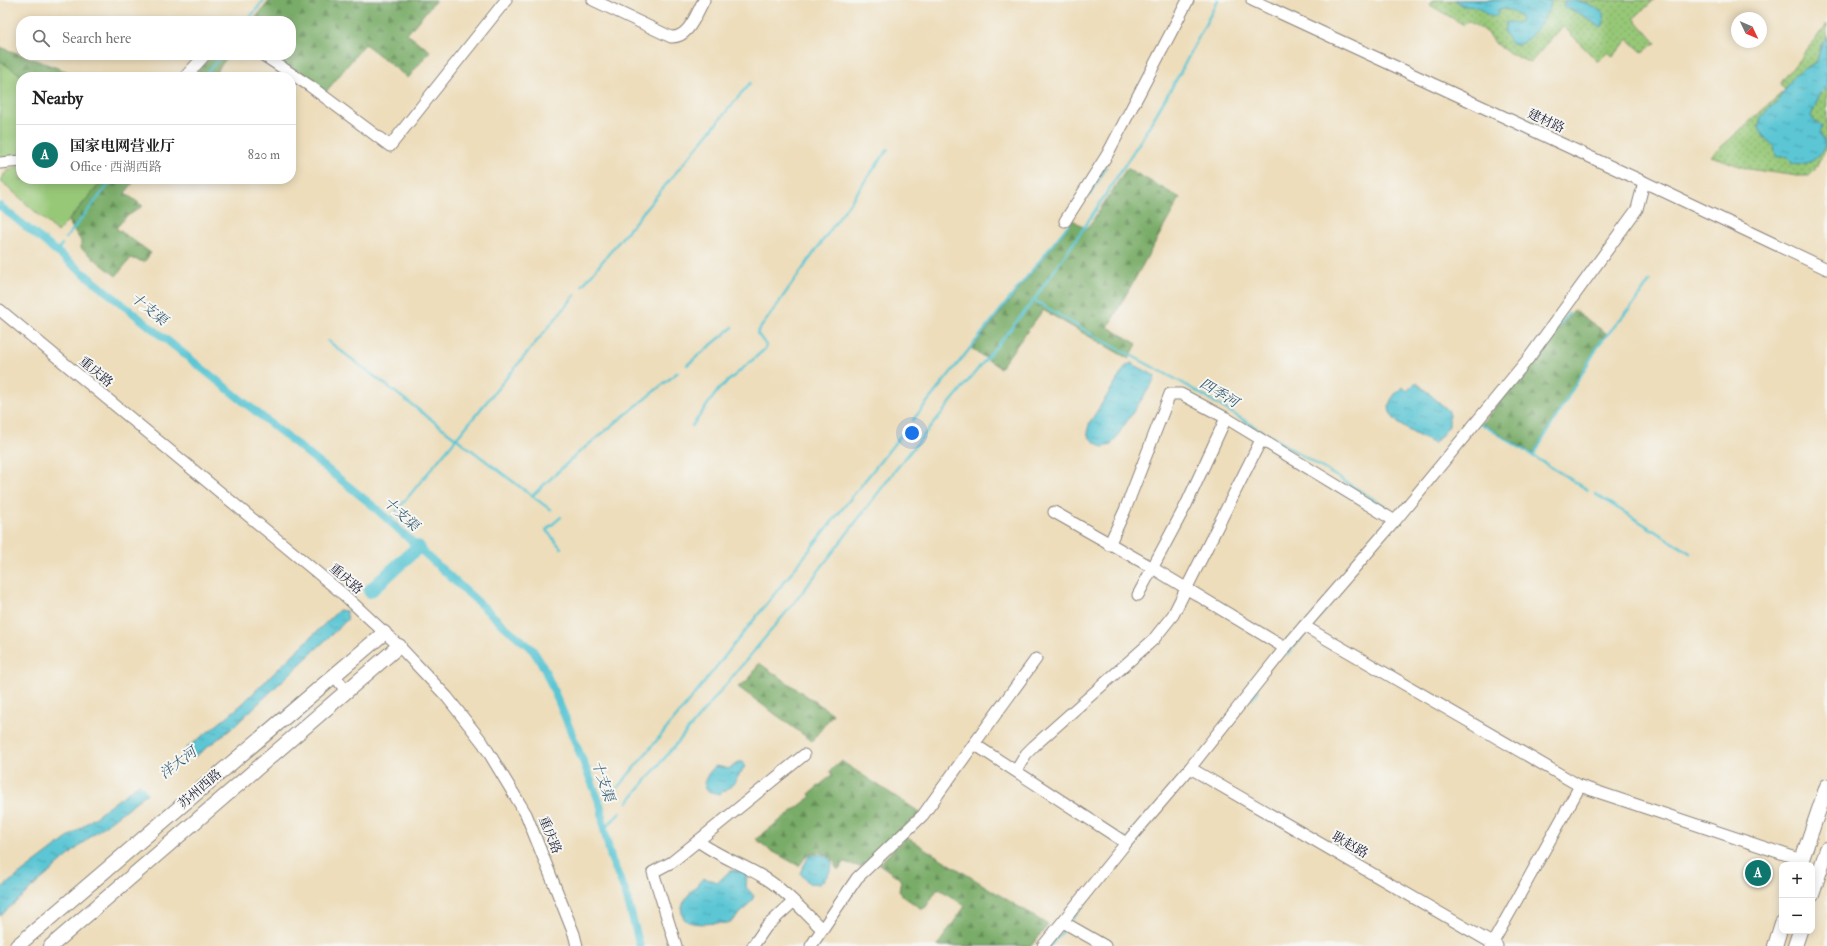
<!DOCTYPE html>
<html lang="en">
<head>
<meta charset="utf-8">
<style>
	:root { --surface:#fff; --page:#f2f2f2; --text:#222; --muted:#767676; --line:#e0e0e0; --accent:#0f766e }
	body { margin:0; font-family:"IM FELL Double Pica","Noto Serif SC",serif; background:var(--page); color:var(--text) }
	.controls { position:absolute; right:12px; bottom:12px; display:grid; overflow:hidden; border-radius:8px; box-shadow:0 2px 10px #0003 }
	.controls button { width:36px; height:36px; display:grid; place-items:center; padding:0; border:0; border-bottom:1px solid var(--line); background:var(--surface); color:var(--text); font:20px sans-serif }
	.compass { position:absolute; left:1731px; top:12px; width:36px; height:36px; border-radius:50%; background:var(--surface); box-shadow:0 2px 10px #0003; rotate:134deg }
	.you { position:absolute; left:912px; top:433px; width:14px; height:14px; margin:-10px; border:3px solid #fff; border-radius:50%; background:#1a73e8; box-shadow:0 0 0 6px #1a73e833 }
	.badge { display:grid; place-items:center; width:26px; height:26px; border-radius:50%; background:var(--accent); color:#fff; font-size:13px; font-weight:700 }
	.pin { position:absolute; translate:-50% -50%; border:2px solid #fff; box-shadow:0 1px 4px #0006 }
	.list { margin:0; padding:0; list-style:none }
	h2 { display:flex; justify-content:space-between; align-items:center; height:52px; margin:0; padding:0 16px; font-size:17px }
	h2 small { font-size:13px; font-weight:400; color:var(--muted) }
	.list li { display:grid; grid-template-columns:26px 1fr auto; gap:12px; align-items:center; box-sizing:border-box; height:60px; padding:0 16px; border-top:1px solid var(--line) }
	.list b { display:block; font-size:15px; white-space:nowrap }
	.list p { margin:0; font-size:13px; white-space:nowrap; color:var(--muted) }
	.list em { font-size:13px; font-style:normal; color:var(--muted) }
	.icon { flex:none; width:22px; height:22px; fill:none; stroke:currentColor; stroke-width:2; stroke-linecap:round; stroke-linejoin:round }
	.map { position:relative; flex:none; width:1827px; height:946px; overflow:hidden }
	.search { position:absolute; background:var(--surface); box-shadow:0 2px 10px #0003; left:16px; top:16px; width:280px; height:44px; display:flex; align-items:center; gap:10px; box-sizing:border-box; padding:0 14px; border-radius:16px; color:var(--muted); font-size:15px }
	.panel { position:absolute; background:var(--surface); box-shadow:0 2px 10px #0003; left:16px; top:72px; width:280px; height:112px; border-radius:16px }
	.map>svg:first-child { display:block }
	.grass { fill:url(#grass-dots); stroke:#5c7559 }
	.forest { fill:url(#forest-firs); stroke:#4e6752 }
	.garden { fill:#97c877; stroke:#5c7559 }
	.water { fill:url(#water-ripples); stroke:#3e7488 }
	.pier { fill:#edddbb }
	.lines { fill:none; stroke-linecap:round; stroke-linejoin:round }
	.stream { stroke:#5bc6d4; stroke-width:2.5 }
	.canal { stroke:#5bc6d4; stroke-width:8 }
	.river { stroke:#5bc6d4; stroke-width:14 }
	.minor-casing { stroke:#88807b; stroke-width:13 }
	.major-casing { stroke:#88807b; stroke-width:16 }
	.minor { stroke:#fff; stroke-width:11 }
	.major { stroke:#fff; stroke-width:14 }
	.labels { text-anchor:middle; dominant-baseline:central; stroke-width:4; stroke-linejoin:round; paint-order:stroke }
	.street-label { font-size:13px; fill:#22223b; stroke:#f6f6f2 }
	.water-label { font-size:14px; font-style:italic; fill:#365b71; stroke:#f6f6f2 }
</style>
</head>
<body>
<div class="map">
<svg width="1827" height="946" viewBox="0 0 1827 946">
	<defs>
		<pattern id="grass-dots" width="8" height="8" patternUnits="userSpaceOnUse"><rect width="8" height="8" fill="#97c877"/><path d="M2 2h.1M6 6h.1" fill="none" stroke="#7ba263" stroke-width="1.8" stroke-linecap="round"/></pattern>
		<pattern id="forest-firs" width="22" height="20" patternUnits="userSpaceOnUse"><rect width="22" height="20" fill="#79ac68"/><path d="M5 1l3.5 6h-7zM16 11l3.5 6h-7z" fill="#638c57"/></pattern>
		<pattern id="water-ripples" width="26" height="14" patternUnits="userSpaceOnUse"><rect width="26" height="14" fill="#5bc6d4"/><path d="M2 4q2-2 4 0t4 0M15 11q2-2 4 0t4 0" fill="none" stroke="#4ba0ad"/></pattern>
	</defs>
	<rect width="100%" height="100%" fill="#f6f6f2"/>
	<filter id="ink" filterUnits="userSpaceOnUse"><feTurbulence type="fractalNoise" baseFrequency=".025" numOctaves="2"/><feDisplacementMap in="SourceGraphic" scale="8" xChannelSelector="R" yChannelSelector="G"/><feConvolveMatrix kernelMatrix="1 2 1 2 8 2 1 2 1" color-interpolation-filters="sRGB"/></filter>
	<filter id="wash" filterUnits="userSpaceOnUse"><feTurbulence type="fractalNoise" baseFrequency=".012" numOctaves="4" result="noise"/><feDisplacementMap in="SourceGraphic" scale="16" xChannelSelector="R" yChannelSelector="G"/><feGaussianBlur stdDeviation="0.9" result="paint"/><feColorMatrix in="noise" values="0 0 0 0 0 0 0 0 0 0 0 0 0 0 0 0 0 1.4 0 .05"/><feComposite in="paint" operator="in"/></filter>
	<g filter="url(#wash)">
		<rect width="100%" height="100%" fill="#edddbb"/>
		<g class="grass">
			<path d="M 1433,0 L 1654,0 L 1634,18 L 1656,43 L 1642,52 L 1628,39 L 1613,57 L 1608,52 L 1598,62 L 1563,26 L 1530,63 L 1506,51 L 1496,44 L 1488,33 L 1468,21 L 1464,25 L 1430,5 Z"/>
			<path d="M 1827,24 L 1827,147 L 1814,171 L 1809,176 L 1797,176 L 1748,169 L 1711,156 L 1785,90 L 1780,84 Z"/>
		</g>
		<g class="forest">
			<path d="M 270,0 L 436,0 L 407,34 L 430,51 L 408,78 L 365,44 L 325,93 L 268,55 L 291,55 L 291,21 L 253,21 Z"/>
			<path d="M 0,47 L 82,77 L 24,77 L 0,61 Z"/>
			<path d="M 213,55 L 229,55 L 212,77 L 193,77 Z"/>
			<path d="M 1127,168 L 1180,198 L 1108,327 L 1137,344 L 1129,359 L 1043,310 L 1000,368 L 972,349 L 1073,220 L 1087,229 Z"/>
			<path d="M 104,179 L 136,179 L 125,193 L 143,206 L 126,217 L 116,228 L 151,253 L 144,262 L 131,258 L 116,276 L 81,248 L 81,241 L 68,221 Z"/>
			<path d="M 1574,310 L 1606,333 L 1533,454 L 1482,423 Z"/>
			<path d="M 759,663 L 833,714 L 812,741 L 738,687 C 749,681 753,674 759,663 Z"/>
			<path d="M 841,761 L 921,813 L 861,867 L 844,862 L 840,869 L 837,869 L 835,866 L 835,861 L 822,852 L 807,855 L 799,866 L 770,850 L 756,839 L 811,797 L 809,794 L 832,775 L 830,771 Z"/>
			<path d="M 906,837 L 1048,925 L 1031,946 L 937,946 L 965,906 L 938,888 L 926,907 L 922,909 L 904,897 L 899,891 L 901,881 L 898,877 L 879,864 Z"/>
		</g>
		<g class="garden">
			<path d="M 0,61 L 24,77 L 21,77 L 21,159 L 0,162 Z"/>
			<path d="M 21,165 L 21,179 L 104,179 L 58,232 L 0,180 L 7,171 Z"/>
		</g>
		<g class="water">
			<path d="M 1455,0 L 1550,0 L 1551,3 C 1549,13 1530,42 1519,44 C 1516,45 1513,43 1510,42 L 1504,32 L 1506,22 L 1518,23 L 1520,21 L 1521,17 C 1516,12 1509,11 1504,8 L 1499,9 L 1498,14 L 1494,17 L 1486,14 L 1478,7 L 1463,6 Z"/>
			<path d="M 1565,0 C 1580,0 1592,4 1603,13 L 1604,24 L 1600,27 L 1584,16 L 1563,6 Z"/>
			<path d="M 1827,37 L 1827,87 L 1820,94 L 1811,116 L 1816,123 L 1822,125 L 1822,127 L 1819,133 L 1824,139 L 1825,146 C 1817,160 1809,166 1792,163 C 1790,156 1785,156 1778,157 L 1776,156 L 1774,146 L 1764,137 L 1759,128 L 1761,117 L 1779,99 L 1794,76 L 1817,61 L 1821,45 Z"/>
			<path d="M 1131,363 L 1155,376 L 1154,381 L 1111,445 L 1102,447 C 1090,438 1084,438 1090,422 L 1126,366 Z"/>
			<path d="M 1415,383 L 1417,383 L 1449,411 L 1449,426 L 1434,444 C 1413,432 1366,415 1403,387 L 1407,391 Z"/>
			<path d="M 339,610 L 346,611 L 348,619 L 231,729 L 91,836 L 0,916 L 0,889 L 217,725 L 240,706 Z"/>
			<path d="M 739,762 L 743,762 L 745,766 L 734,783 L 728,789 L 719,794 L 708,791 L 705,789 C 703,780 709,771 716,766 C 732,769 726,771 739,762 Z"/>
			<path d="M 822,854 L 832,861 C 833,870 826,878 820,884 L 809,883 L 800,873 L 809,856 Z"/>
			<path d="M 731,870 L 742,871 L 747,875 L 746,887 L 754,896 L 752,900 C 746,907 738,918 730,922 C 727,924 722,923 718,923 C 708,923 678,929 682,908 C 684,897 696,887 703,878 L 718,882 Z"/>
		</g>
		<path class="pier" d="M 185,747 L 195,759 L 149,795 L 139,782 Z"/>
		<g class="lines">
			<g class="stream">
				<path d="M 247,21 L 264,0"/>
				<path d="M 203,77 L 222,55"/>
				<path d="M 1090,195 L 1106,167"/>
				<path d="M 66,238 L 113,179"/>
				<path d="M 57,252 L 62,244"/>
				<path d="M 582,286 L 750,83"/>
				<path d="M 1034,300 L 1087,332 L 1181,382 L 1390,509"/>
				<path d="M 1553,333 L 1569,313"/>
				<path d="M 328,341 L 532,496"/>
				<path d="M 687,365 L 733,327"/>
				<path d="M 913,420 L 1069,224"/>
				<path d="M 1480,423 L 1588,490"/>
				<path d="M 692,426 L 719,389 L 765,349 L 766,345 L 757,333 L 888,149"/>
				<path d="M 1533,456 L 1600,343 L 1637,300 L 1650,281"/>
				<path d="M 1595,494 L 1690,553"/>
				<path d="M 551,510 L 532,496 L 577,454 L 678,372"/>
				<path d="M 561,517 L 546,530 L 561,548"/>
				<path d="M 389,520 L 575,295"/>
				<path d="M 1313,624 L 1326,609"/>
				<path d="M 1287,655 L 1304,635"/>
				<path d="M 1252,699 L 1259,690"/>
				<path d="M 614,792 L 682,710 L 906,429"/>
				<path d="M 628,802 L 794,603 L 897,468 L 1031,304 L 1081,232 L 1141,140 L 1179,75 L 1218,0"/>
				<path d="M 604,829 L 621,812"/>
				<path d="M 1144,830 L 1157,815"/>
				<path d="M 1072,919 L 1136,841"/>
				<path d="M 1050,946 L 1064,930"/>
			</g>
			<path class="canal" d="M 0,206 L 372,505 L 503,625 L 532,649 L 543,666 L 563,712 L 595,791 L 601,807 L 604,829 L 611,858 L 625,891 L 640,946"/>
			<path class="river" d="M 370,591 L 418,547"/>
		</g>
	</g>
	<g filter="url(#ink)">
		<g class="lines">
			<g class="minor-casing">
				<g id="minor">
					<path d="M 593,0 L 671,37 C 689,38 696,14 704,0"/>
					<path d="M 1252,0 L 1644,182 L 1827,269"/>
					<path d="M 263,55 L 310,86 L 390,146 L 506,0"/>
					<path d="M 185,77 L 205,55"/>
					<path d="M 0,163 L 21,161"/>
					<path d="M 1065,221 L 1107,155 L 1188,0"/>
					<path d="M 0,310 L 343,594 L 399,646 L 447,697 L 483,743 L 526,814 L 574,934 L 577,946"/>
					<path d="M 1054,512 L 1151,567 L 1285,648"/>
					<path d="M 1109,545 L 1125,510 L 1170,394 L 1181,394 L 1226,418 L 1395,521"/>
					<path d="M 1138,595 L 1186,505 L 1226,418"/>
					<path d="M 1304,626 L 1580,786 L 1802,860"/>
					<path d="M 334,675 L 346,691"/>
					<path d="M 974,744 L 1036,659"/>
					<path d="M 1190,768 L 1497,946"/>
					<path d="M 1016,771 L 1026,754 L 1034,746 L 1153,640 L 1173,615 L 1261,440"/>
					<path d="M 698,841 C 719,857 745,865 768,880 C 788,893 805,913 822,929"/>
					<path d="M 1063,922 L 1105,946"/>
					<path d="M 676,946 L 653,872 L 672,862 L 804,755"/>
					<path d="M 753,946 L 766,927 L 793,902"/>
					<path d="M 811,946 L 857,878 L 923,815 L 974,744 L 1126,843"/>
					<path d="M 1043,946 L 1126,843 L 1190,768 L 1285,648 L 1395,521 L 1528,359 L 1637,209 L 1644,182"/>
					<path d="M 1491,946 L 1580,786"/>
				</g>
			</g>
			<g class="major-casing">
				<g id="major">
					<path d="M 1800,865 L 1827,786"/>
					<path d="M 1812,895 L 1827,849"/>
					<path d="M 17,946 L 384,633"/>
					<path d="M 51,946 L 399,646"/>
					<path d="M 1775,946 L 1782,923"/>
					<path d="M 1795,946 L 1800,931"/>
				</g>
			</g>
			<use href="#minor" class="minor"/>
			<use href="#major" class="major"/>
		</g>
	</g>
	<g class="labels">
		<g class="street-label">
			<text transform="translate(1546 121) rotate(25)">建材路</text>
			<text transform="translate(96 372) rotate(40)">重庆路</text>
			<text transform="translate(346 579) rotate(41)">重庆路</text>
			<text transform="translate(200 789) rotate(-41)">苏州西路</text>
			<text transform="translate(550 835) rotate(68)">重庆路</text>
			<text transform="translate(1350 845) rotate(30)">耿赵路</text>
		</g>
		<g class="water-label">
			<text transform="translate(149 309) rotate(39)">十支渠</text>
			<text transform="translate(1219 393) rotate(31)">四季河</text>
			<text transform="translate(401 514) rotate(42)">十支渠</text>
			<text transform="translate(178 763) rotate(-37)">洋大河</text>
			<text transform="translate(603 781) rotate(71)">十支渠</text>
		</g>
	</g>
</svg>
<div class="controls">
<button>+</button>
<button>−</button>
</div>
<svg class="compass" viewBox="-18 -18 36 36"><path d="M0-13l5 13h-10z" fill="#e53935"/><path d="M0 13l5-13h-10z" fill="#767676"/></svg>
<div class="you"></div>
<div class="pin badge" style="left:1758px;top:873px">A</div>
<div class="search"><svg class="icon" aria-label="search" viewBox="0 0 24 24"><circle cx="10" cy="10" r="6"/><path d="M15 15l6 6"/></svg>Search here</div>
<section class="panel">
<h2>Nearby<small></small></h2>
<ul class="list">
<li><span class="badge">A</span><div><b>国家电网营业厅</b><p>Office · 西湖西路</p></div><em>820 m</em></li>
</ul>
</section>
</div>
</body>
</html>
